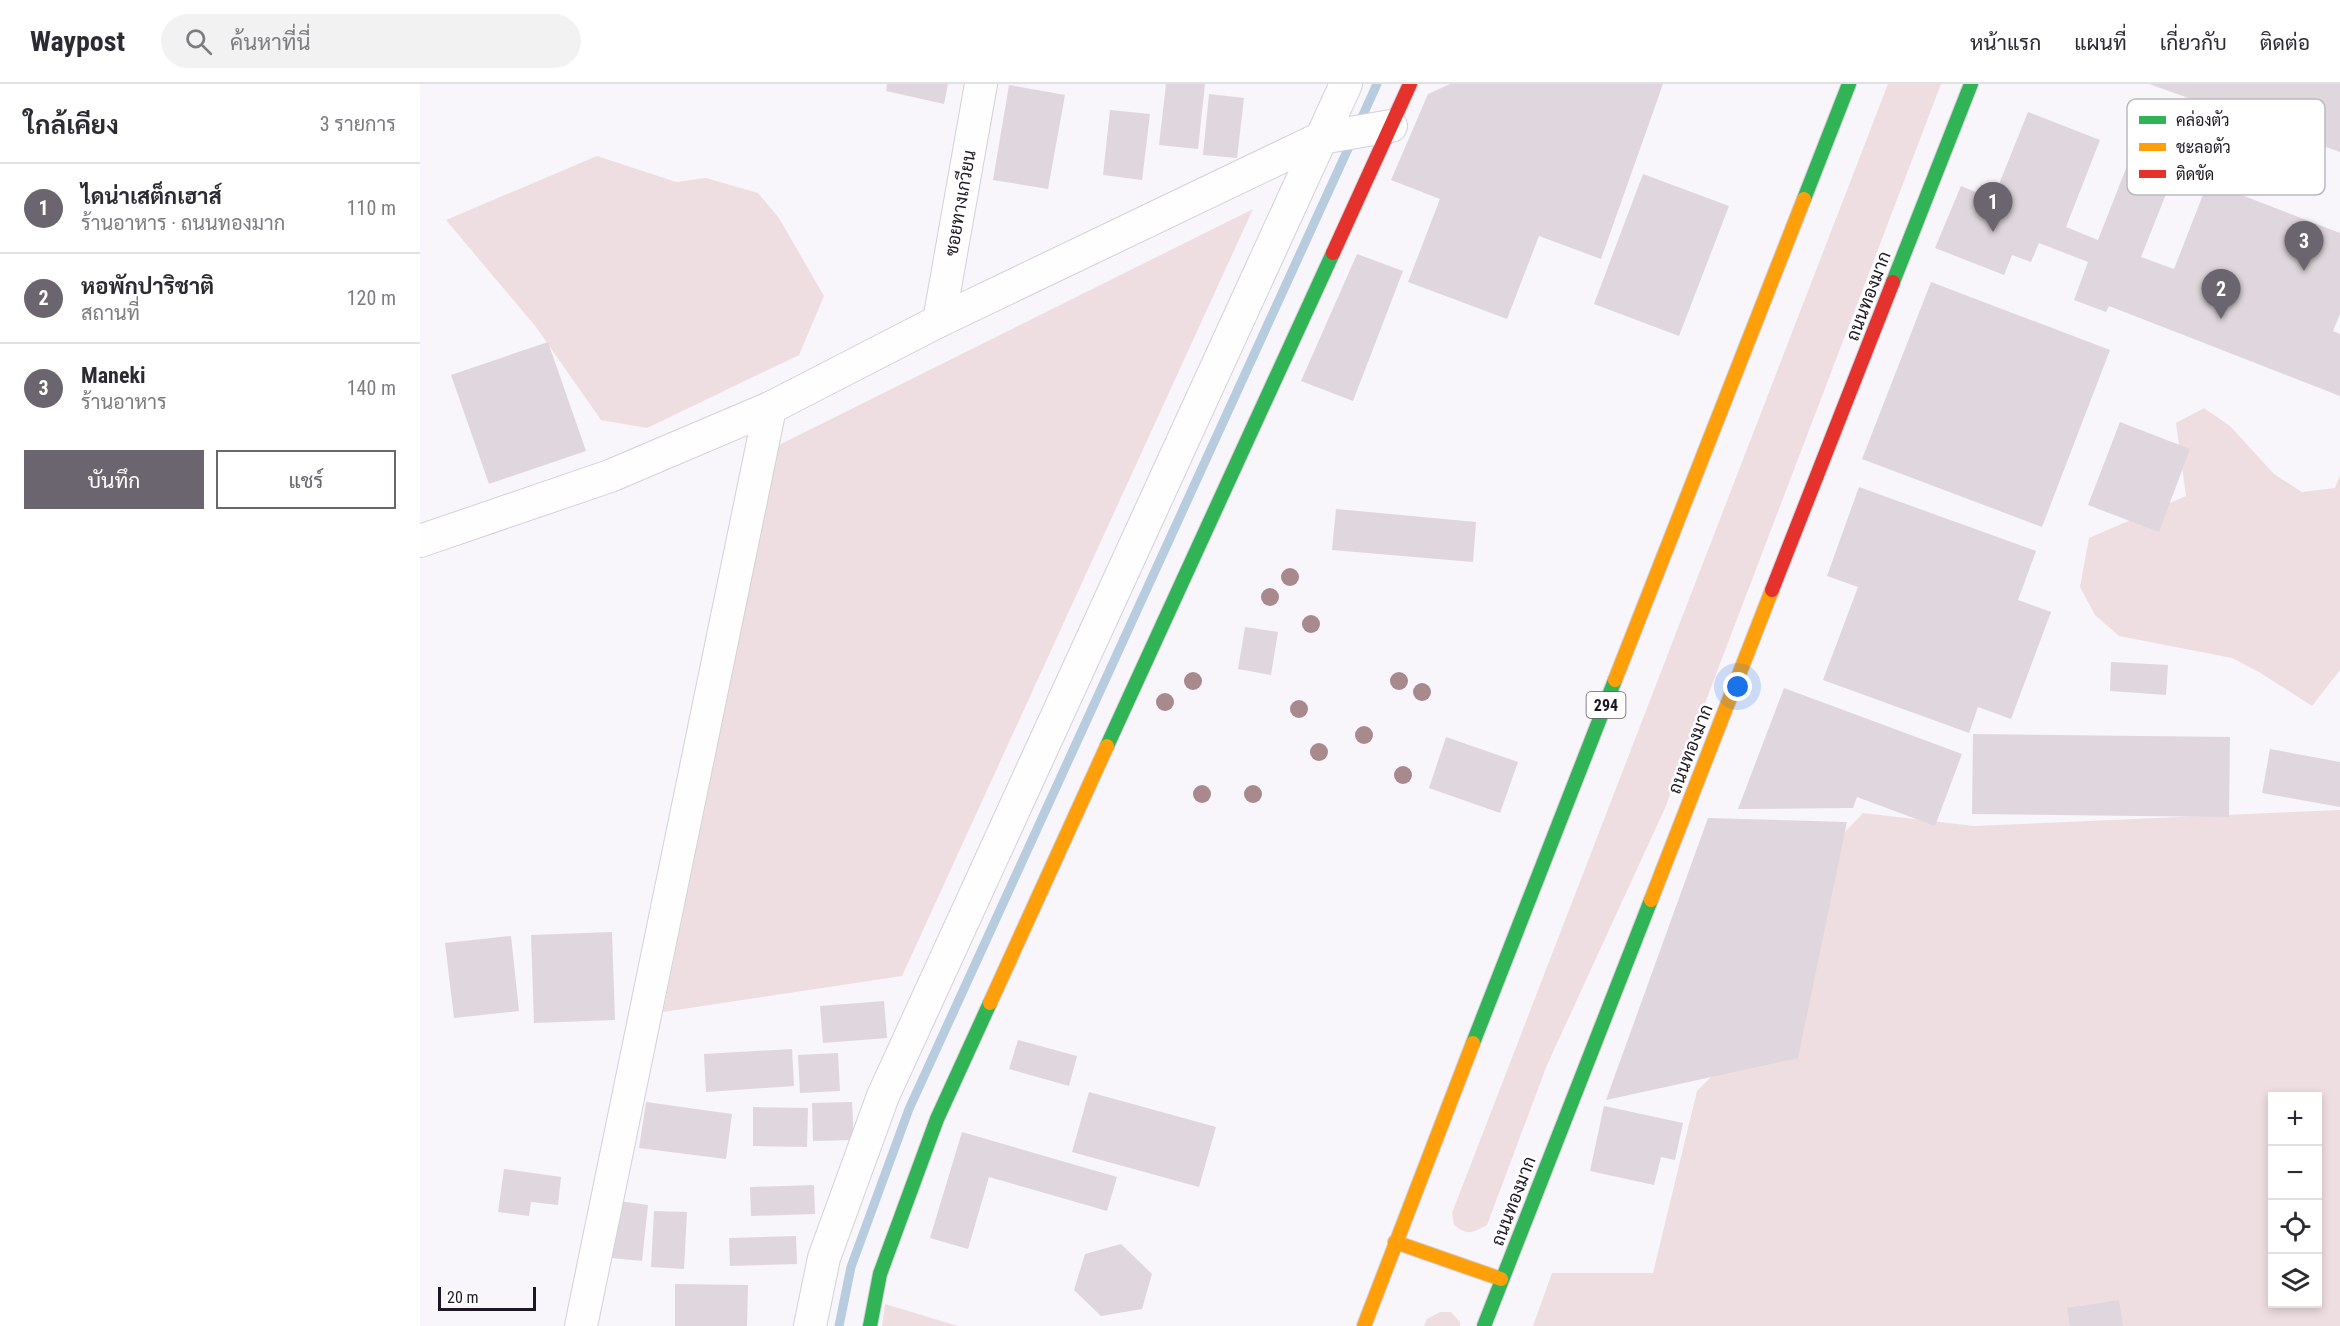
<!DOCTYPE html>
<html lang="th">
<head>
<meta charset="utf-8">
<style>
	:root { --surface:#fff; --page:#f2f2f3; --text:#2b2b33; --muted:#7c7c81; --line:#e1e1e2; --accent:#6a656e }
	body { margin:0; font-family:"Roboto Condensed",Sarabun,sans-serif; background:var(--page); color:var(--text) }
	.controls { position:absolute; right:18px; bottom:18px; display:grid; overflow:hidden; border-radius:0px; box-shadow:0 3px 9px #0003 }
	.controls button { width:54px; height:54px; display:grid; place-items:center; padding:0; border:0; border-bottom:2px solid var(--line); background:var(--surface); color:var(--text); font:30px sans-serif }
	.scale { position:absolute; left:18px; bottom:15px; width:98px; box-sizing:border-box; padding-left:6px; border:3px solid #1d1722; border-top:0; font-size:16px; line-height:21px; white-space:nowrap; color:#1d1722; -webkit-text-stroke:4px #fff; paint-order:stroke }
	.you { position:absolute; left:1318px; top:603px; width:21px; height:21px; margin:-15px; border:4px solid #fff; border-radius:50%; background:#1a73e8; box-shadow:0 0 0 9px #1a73e833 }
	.badge { display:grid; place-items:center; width:39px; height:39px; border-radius:50%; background:var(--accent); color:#fff; font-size:20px; font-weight:700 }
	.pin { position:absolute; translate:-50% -50px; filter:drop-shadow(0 2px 3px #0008) }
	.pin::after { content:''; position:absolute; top:32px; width:21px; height:18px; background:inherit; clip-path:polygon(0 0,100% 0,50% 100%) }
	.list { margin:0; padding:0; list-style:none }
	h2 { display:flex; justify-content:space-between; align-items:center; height:78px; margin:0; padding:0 24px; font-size:26px }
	h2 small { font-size:20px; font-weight:400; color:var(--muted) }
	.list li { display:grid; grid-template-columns:39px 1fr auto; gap:18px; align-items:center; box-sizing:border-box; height:90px; padding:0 24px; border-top:2px solid var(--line) }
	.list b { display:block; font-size:22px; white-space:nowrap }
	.list p { margin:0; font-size:20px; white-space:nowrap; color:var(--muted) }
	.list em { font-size:20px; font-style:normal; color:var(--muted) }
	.actions { display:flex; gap:12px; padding:18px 24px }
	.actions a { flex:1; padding:14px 0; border:2px solid var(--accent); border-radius:0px; text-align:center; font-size:21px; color:var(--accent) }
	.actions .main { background:var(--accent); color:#fff }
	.icon { flex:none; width:33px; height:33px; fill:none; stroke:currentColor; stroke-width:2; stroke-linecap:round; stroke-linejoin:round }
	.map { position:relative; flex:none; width:1920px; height:1242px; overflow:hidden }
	header { display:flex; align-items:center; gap:36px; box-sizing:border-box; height:84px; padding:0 30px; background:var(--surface); border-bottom:2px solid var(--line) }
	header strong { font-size:28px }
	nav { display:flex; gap:33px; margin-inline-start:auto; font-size:21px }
	.search { width:420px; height:54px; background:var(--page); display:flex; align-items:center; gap:15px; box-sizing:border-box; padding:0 21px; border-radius:33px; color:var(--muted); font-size:22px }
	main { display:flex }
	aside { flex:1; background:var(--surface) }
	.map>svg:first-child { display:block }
	.green { fill:#efdee1; fill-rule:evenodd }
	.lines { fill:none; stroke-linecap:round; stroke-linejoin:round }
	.stream { stroke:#b7ccde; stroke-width:9 }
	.building { fill:#dfd7dd }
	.street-casing { stroke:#d4d0d8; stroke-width:34 }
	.fast-casing { stroke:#d4d0d8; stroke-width:16 }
	.slow-casing { stroke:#d4d0d8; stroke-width:16 }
	.jam-casing { stroke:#d4d0d8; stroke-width:16 }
	.street { stroke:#fefefe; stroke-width:32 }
	.fast { stroke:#30b455; stroke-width:14 }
	.slow { stroke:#ff9f0a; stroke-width:14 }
	.jam { stroke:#e5322d; stroke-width:14 }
	.tree { fill:#a8898e }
	.labels { text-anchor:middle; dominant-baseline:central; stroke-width:5; stroke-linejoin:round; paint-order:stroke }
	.shield { fill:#fff; stroke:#615d64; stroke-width:1.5 }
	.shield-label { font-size:16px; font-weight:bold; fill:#1d1722 }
	.street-label { font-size:18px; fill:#1d1722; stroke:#fff }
	.key { fill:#fff; stroke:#bbb9bd; stroke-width:1.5 }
	.key-label { font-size:16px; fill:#1d1722 }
</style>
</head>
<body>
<header>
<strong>Waypost</strong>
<div class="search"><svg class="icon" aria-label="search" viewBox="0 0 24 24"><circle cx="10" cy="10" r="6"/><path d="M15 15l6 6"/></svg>ค้นหาที่นี่</div>
<nav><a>หน้าแรก</a><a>แผนที่</a><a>เกี่ยวกับ</a><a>ติดต่อ</a></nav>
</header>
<main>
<aside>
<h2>ใกล้เคียง<small>3 รายการ</small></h2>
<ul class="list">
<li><span class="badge">1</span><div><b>ไดน่าเสต็กเฮาส์</b><p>ร้านอาหาร · ถนนทองมาก</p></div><em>110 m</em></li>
<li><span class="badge">2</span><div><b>หอพักปาริชาติ</b><p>สถานที่</p></div><em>120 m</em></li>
<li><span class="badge">3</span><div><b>Maneki</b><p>ร้านอาหาร</p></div><em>140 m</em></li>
</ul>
<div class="actions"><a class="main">บันทึก</a><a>แชร์</a></div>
</aside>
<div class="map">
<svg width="1920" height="1242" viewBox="0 0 1920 1242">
	<rect width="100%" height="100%" fill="#f8f5fb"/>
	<g class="green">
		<path d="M 1468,0 L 1521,0 L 1245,724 L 1127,981 L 1067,1141 C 1052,1149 1048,1152 1034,1141 L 1032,1129 Z"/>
		<path d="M 177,72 L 256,98 L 286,94 L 338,109 L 359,134 L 404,212 L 379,271 L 227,344 L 181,336 L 116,243 L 26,136 Z"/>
		<path d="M 833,125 L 482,892 L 243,928 L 359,361 Z"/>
		<path d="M 1784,324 L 1810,342 L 1854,390 L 1882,408 L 1915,404 L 1920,391 L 1920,586 L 1892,622 L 1839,588 L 1812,574 L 1699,552 L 1675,531 L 1660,503 L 1669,454 L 1766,412 L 1756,339 Z"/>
		<path d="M 1920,726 L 1920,1242 L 1113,1242 L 1132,1189 L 1233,1189 L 1277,1007 L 1342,942 L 1400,774 L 1443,729 L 1554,742 ZM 1852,1012 L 1898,1012 L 1898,1220 L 1852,1220 Z"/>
		<path d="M 465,1220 L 538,1242 L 462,1242 Z"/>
		<path d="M 1020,1228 L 1031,1228 L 1040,1238 L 1040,1242 L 1004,1242 L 1007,1235 Z"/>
	</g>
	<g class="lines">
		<g class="stream">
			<path d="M 938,42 L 957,0"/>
			<path d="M 419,1242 L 431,1183 L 489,1025 L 933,54"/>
		</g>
	</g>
	<g class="building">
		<path d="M 467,0 L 528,0 L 524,20 L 466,7 Z"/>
		<path d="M 746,0 L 785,0 L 778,65 L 739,61 Z"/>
		<path d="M 1030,0 L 1243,0 L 1181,175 L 1119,152 L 1087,235 L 988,198 L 1020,115 L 971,96 L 1008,10 Z"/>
		<path d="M 1729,0 L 1920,0 L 1920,68 Z"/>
		<path d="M 589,1 L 645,11 L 628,105 L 573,96 Z"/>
		<path d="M 789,10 L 824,14 L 817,74 L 783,71 Z"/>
		<path d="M 690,26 L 730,30 L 722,96 L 683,91 Z"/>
		<path d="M 1608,28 L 1680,56 L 1646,143 L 1678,156 L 1712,69 L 1756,85 L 1721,173 L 1754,185 L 1788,98 L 1920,149 L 1920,230 L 1913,247 L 1920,250 L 1920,312 L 1689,222 L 1686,228 L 1654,216 L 1668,178 L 1619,159 L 1611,178 L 1592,171 L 1584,191 L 1515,164 L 1541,102 L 1573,115 Z"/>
		<path d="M 1223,90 L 1309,122 L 1259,252 L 1174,220 Z"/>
		<path d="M 937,170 L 983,187 L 933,317 L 881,297 Z"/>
		<path d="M 1511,198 L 1690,266 L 1622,443 L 1442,375 Z"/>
		<path d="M 128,258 L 166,367 L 69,400 L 31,291 Z"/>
		<path d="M 1700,338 L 1770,365 L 1739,448 L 1668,421 Z"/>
		<path d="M 1439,403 L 1616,467 L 1598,516 L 1631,528 L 1591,635 L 1558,623 L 1549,649 L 1403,596 L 1438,503 L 1407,492 Z"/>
		<path d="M 916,425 L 1056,438 L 1053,478 L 912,466 Z"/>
		<path d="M 825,543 L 858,548 L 851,591 L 818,585 Z"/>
		<path d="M 1691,578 L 1748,581 L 1746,611 L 1690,607 Z"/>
		<path d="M 1364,604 L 1542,670 L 1515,742 L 1437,713 L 1433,724 L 1318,725 Z"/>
		<path d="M 1553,650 L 1810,653 L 1809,733 L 1552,730 Z"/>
		<path d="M 1026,653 L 1098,678 L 1080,729 L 1009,704 Z"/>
		<path d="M 1850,665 L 1920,678 L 1920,723 L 1842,709 Z"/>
		<path d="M 1288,734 L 1427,738 L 1378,974 L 1186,1016 Z"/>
		<path d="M 192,848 L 195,936 L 114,939 L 111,851 Z"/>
		<path d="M 91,852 L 99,927 L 34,934 L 25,859 Z"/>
		<path d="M 464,917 L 467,954 L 403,959 L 400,922 Z"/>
		<path d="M 598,956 L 657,972 L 649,1002 L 589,985 Z"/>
		<path d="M 372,965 L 374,1002 L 286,1008 L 284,970 Z"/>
		<path d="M 418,969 L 420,1007 L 380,1009 L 378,971 Z"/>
		<path d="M 669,1008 L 796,1043 L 779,1103 L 652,1068 Z"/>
		<path d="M 226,1018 L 312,1030 L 306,1075 L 219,1064 Z"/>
		<path d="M 432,1018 L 434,1056 L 393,1057 L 392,1019 Z"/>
		<path d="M 1184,1022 L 1263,1039 L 1255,1076 L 1241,1073 L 1234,1101 L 1170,1087 Z"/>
		<path d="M 333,1023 L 388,1024 L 387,1063 L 333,1062 Z"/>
		<path d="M 542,1048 L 697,1093 L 687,1127 L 569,1093 L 548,1165 L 510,1154 Z"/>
		<path d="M 84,1085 L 141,1093 L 138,1121 L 111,1118 L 109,1132 L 78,1128 Z"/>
		<path d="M 394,1101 L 395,1130 L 331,1132 L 330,1103 Z"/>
		<path d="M 199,1117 L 228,1121 L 222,1177 L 192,1174 Z"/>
		<path d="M 234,1127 L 267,1128 L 264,1185 L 231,1183 Z"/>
		<path d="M 376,1152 L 377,1180 L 310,1182 L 309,1154 Z"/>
		<path d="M 701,1160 L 732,1190 L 722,1225 L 681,1232 L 654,1206 L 665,1170 Z"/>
		<path d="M 255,1200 L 328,1201 L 327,1242 L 255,1242 Z"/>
		<path d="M 1699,1216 L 1703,1242 L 1650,1242 L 1647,1224 Z"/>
	</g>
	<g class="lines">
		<g class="street-casing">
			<g id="street">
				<path d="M 519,237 L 561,0"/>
				<path d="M 0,457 L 190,392 L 350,324 L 519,237 L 901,54 L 971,42"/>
				<path d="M 161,1242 L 350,324"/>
				<path d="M 390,1242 L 404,1174 L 463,1012 L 926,0"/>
			</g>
		</g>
		<g class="fast-casing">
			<g id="fast">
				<path d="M 1384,115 L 1429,0"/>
				<path d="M 1473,198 L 1551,0"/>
				<path d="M 687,662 L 913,169"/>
				<path d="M 1053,959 L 1195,596"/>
				<path d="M 450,1242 L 460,1190 L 517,1035 L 570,919"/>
				<path d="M 1064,1242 L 1231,816"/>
			</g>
		</g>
		<g class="slow-casing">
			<g id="slow">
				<path d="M 1195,596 L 1384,115"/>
				<path d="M 1231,816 L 1352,506"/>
				<path d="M 570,919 L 687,662"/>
				<path d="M 975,1158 L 1081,1195"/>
				<path d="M 944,1242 L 1053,959"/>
			</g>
		</g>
		<g class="jam-casing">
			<g id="jam">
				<path d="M 913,169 L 990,0"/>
				<path d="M 1352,506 L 1473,198"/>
			</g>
		</g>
		<use href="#street" class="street"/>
		<use href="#fast" class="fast"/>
		<use href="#slow" class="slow"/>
		<use href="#jam" class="jam"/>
	</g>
	<g class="tree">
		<circle cx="870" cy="493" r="9"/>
		<circle cx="850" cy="513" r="9"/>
		<circle cx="891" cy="540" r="9"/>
		<circle cx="773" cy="597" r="9"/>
		<circle cx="979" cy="597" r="9"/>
		<circle cx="1002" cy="608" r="9"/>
		<circle cx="745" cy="618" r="9"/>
		<circle cx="879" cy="625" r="9"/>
		<circle cx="944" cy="651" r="9"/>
		<circle cx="899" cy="668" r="9"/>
		<circle cx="983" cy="691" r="9"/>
		<circle cx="782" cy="710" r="9"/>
		<circle cx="833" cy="710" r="9"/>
	</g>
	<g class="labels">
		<rect class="shield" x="1166.5" y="608" width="39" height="26" rx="4.5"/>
		<g class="shield-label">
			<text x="1186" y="621">294</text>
		</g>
		<g class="street-label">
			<text transform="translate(540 119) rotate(-80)">ซอยทางเกวียน</text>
			<text transform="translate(1448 212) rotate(-69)">ถนนทองมาก</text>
			<text transform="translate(1270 665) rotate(-69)">ถนนทองมาก</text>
			<text transform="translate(1093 1117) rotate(-69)">ถนนทองมาก</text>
		</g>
	</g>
	<rect x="1707" y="15" width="198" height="96" rx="9" class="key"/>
	<rect x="1719" y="32" width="27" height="8" fill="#30b455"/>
	<rect x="1719" y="59" width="27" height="8" fill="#ff9f0a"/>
	<rect x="1719" y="86" width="27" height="8" fill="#e5322d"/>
	<g class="key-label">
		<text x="1756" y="42">คล่องตัว</text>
		<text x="1756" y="69">ชะลอตัว</text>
		<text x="1756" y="96">ติดขัด</text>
	</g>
</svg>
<div class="controls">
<button>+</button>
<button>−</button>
<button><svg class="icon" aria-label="locate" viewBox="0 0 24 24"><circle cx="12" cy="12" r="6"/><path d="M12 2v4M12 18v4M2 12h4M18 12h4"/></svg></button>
<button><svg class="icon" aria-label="layers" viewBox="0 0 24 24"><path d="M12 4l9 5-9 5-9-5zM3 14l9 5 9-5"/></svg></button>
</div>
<div class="scale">20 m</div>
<div class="you"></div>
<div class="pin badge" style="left:1573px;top:148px">1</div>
<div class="pin badge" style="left:1801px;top:235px">2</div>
<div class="pin badge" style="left:1884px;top:187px">3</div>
</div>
</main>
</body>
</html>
